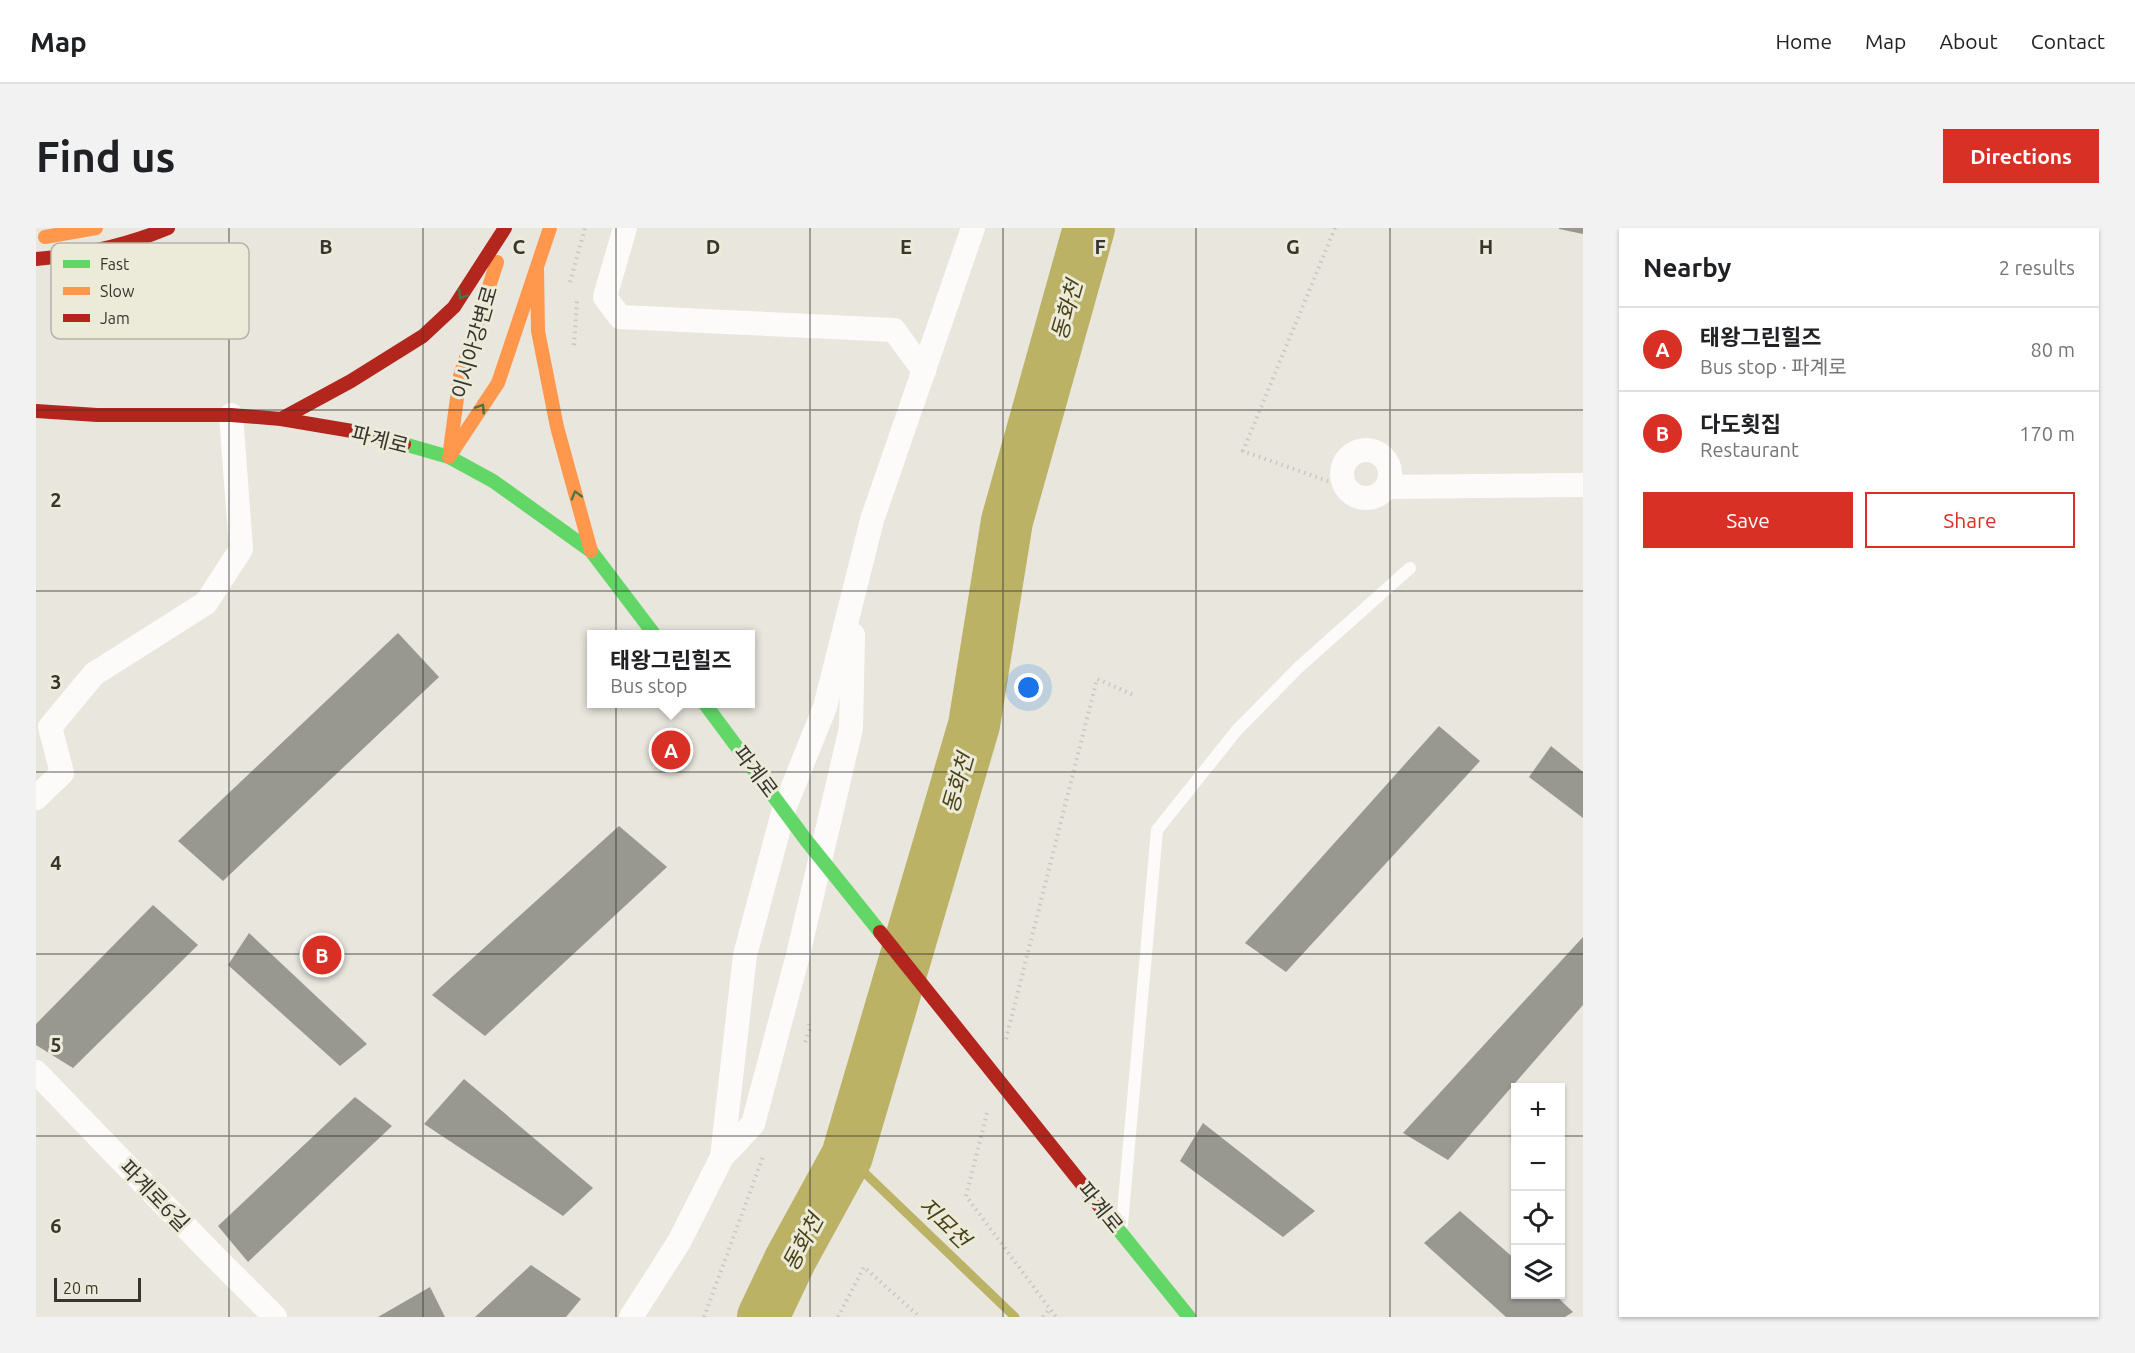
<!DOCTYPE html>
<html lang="en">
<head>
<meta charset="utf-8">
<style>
	:root { --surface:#fff; --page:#f2f2f2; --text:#202124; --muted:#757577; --line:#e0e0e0; --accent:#d93025 }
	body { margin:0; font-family:Ubuntu,"Noto Sans KR",sans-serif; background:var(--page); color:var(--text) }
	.controls { position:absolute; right:18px; bottom:18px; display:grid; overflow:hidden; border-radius:0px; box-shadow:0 2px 4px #0004 }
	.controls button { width:54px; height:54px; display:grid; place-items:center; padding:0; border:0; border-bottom:2px solid var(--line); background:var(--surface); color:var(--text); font:30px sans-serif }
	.scale { position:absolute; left:18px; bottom:15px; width:87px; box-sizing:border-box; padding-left:6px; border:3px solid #36362f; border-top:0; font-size:16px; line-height:21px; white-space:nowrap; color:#36362f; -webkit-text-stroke:4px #ecead9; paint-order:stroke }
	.you { position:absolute; left:993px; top:460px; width:21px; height:21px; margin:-15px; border:4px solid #fff; border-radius:50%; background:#1a73e8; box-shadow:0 0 0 9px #1a73e833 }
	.badge { display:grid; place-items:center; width:39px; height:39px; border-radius:50%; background:var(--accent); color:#fff; font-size:20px; font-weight:700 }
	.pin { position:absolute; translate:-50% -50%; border:3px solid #fff; box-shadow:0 2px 6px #0006 }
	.popup { position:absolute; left:551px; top:402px; width:168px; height:78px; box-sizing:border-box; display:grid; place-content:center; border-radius:0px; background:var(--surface); filter:drop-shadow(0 2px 4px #0005); font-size:20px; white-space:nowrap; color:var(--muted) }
	.popup b { font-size:22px; color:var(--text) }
	.popup::after { content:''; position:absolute; left:50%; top:100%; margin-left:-12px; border:12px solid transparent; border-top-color:var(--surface) }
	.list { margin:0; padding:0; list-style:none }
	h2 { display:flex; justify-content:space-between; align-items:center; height:78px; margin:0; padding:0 24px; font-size:26px }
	h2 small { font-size:20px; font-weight:400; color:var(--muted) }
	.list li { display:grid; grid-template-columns:39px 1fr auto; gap:18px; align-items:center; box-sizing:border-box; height:84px; padding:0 24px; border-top:2px solid var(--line) }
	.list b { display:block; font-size:22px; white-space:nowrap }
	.list p { margin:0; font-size:20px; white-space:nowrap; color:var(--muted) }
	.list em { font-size:20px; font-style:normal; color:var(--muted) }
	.actions { display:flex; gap:12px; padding:18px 24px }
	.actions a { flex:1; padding:14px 0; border:2px solid var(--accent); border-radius:0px; text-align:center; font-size:21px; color:var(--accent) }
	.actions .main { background:var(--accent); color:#fff }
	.icon { flex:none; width:33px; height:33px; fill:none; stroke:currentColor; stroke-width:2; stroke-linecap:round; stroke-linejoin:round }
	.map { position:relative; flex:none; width:1547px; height:1089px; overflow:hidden; border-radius:0px }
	header { display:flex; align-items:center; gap:36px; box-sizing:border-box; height:84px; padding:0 30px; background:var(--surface); border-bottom:2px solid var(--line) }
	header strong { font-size:28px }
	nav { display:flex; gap:33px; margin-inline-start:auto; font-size:21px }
	.intro { display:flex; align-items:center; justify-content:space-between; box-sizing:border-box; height:144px; padding:0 36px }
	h1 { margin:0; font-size:42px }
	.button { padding:15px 27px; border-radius:0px; background:var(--accent); color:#fff; font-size:21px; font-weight:700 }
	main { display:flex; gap:36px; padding:0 36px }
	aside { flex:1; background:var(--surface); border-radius:0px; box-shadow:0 2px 4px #0004 }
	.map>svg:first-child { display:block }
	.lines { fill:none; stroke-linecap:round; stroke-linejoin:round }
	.stream { stroke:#bcb266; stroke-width:9 }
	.river { stroke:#bcb266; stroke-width:52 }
	.building { fill:#989790 }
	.path { stroke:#c7c7c4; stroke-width:4; stroke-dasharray:1.5 4.5; stroke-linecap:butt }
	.lane { stroke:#fcfbfa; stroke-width:12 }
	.street { stroke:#fcfbfa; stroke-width:24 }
	.fast { stroke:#63d668; stroke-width:14 }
	.slow { stroke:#ff974d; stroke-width:14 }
	.jam { stroke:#b3261e; stroke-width:14 }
	.oneway { stroke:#487646 }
	.grid { fill:none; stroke:#36362f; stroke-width:1.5; stroke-opacity:0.55 }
	.labels { text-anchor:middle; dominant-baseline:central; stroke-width:6; stroke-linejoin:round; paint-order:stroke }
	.street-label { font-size:21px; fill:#36362f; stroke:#ecead9 }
	.water-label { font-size:22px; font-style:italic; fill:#484218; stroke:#ecead9 }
	.key { fill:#ecead9; stroke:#b5b4a6; stroke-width:1.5 }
	.key-label { font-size:16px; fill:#36362f }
	.grid-label { font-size:20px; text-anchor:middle; font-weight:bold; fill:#36362f; stroke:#ecead9; stroke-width:6; stroke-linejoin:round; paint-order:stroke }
</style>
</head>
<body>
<header>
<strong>Map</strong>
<nav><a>Home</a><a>Map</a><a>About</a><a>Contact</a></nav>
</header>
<div class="intro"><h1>Find us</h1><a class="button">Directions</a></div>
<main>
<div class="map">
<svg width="1547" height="1089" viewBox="0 0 1547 1089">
	<rect width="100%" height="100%" fill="#e8e6dd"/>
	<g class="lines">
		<path class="stream" d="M 811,928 L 979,1089"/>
		<path class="river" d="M 727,1089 L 754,1032 L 811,928 L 938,497 L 971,293 L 1053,0"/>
	</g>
	<g class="building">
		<path d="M 1523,0 L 1547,0 L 1547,6 L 1523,1 Z"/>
		<path d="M 362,405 L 403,449 L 187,653 L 142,613 Z"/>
		<path d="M 1403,498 L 1444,533 L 1250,744 L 1209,715 Z"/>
		<path d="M 1515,518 L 1547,544 L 1547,590 L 1493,549 Z"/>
		<path d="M 583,598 L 631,639 L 449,808 L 396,767 Z"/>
		<path d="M 117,677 L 162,717 L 37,840 L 0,817 L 0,796 Z"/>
		<path d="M 213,705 L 331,816 L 304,838 L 192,737 Z"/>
		<path d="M 1547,709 L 1547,777 L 1412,932 L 1367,905 Z"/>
		<path d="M 428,851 L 557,960 L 527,988 L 388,896 Z"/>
		<path d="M 319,869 L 356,898 L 212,1034 L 182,998 Z"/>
		<path d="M 1167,895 L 1279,983 L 1247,1009 L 1144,933 Z"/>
		<path d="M 1424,983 L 1480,1032 L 1480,1066 L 1518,1066 L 1537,1084 L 1529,1089 L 1470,1089 L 1388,1015 Z"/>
		<path d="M 495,1037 L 545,1071 L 530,1089 L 439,1089 Z"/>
		<path d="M 394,1059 L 409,1089 L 342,1089 Z"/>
	</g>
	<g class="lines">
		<g class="path">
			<path d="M 1299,0 L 1207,223 L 1309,259"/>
			<path d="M 534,54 L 549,0"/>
			<path d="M 538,117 L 541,73"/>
			<path d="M 970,811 L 1061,451 L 1100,468"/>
			<path d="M 769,814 L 774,801 L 773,796"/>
			<path d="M 951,885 L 930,968 L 1020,1089"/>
			<path d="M 668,1089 L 728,926"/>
			<path d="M 802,1089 L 828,1039 L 884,1089"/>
			<path d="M 1007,1089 L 1013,1082"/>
		</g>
		<path class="lane" d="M 1086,996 L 1121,602 L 1201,502 L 1263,439 L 1374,340"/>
		<g class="street">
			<path d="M 589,0 L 569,69 L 584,89 L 858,102 L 888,143"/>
			<circle cx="1330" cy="246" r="24"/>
			<path d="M 1351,259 L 1547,257"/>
			<path d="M 0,570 L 26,545 L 14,499 L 58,446 L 170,375 L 205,321 L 195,187"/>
			<path d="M 0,844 L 176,1026 L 239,1089"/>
			<path d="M 686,929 L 717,896 L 762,727 L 815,500 L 817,407"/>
			<path d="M 595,1089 L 643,1014 L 686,929 L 709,727 L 748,581 L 789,479 L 836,292 L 937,0"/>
		</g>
		<g class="fast">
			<path d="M 368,216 L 413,229 L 457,253 L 555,323 L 618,406"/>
			<path d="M 669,476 L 770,612 L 844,704"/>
			<path d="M 1069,985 L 1153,1089"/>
		</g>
		<g class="slow">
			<path d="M 9,9 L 60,0"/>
			<path d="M 501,41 L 502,103 L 521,199 L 555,323"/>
			<path d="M 414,222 L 424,148 L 461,34"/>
			<path d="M 413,229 L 462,155 L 514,0"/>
		</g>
		<g class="jam">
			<path d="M 0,31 C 46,27 89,18 132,0"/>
			<path d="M 0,183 L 61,187 L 195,187 L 245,191 L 328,205 L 368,216"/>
			<path d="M 245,191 L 315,153 L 387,108 L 418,79 L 469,0"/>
			<path d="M 844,704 L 1069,985"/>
		</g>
	</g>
	<defs><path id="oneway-chevron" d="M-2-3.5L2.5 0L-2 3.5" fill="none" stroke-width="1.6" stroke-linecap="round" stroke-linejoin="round" transform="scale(1.5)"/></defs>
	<g class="oneway">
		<use href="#oneway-chevron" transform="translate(426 67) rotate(123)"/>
		<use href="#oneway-chevron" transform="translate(445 180) rotate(-57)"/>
		<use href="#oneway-chevron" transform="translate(540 267) rotate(-106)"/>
	</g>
	<path class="grid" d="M 193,0 L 193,1089M 387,0 L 387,1089M 580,0 L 580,1089M 774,0 L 774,1089M 967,0 L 967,1089M 1160,0 L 1160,1089M 1354,0 L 1354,1089M 0,182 L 1547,182M 0,363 L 1547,363M 0,544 L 1547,544M 0,726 L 1547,726M 0,908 L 1480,908M 1524,908 L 1547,908"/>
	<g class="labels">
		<g class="street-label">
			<text transform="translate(438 114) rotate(-74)">이시아강변로</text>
			<text transform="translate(344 211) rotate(14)">파계로</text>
			<text transform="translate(720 543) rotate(53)">파계로</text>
			<text transform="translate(119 967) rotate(46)">파계로6길</text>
			<text transform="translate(1065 979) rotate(51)">파계로</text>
		</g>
		<g class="water-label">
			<text transform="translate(1030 82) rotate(-74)">동화천</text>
			<text transform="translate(921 555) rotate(-74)">동화천</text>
			<text transform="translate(909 994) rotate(44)">지묘천</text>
			<text transform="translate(766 1014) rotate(-62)">동화천</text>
		</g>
	</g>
	<rect x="15" y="15" width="198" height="96" rx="9" class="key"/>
	<rect x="27" y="32" width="27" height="8" fill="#63d668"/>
	<rect x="27" y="59" width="27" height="8" fill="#ff974d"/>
	<rect x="27" y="86" width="27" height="8" fill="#b3261e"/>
	<g class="key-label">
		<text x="64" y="42">Fast</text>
		<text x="64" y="69">Slow</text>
		<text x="64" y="96">Jam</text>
	</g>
	<g class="grid-label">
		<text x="290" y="26">B</text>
		<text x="483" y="26">C</text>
		<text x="677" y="26">D</text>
		<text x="870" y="26">E</text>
		<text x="1064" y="26">F</text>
		<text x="1257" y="26">G</text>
		<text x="1450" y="26">H</text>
		<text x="20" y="279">2</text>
		<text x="20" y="461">3</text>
		<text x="20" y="642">4</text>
		<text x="20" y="824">5</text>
		<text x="20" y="1005">6</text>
	</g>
</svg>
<div class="controls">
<button>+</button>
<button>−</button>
<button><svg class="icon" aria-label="locate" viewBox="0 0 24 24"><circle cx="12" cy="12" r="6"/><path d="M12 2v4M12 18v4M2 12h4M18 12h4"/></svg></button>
<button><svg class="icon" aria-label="layers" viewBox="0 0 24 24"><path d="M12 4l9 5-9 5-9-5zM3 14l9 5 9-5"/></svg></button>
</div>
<div class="scale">20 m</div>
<div class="you"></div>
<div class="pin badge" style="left:635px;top:522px">A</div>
<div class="popup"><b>태왕그린힐즈</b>Bus stop</div>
<div class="pin badge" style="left:286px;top:727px">B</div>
</div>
<aside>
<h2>Nearby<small>2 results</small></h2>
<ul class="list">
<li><span class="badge">A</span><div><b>태왕그린힐즈</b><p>Bus stop · 파계로</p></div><em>80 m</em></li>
<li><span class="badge">B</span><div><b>다도횟집</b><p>Restaurant</p></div><em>170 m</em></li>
</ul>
<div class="actions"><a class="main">Save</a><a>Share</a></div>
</aside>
</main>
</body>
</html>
